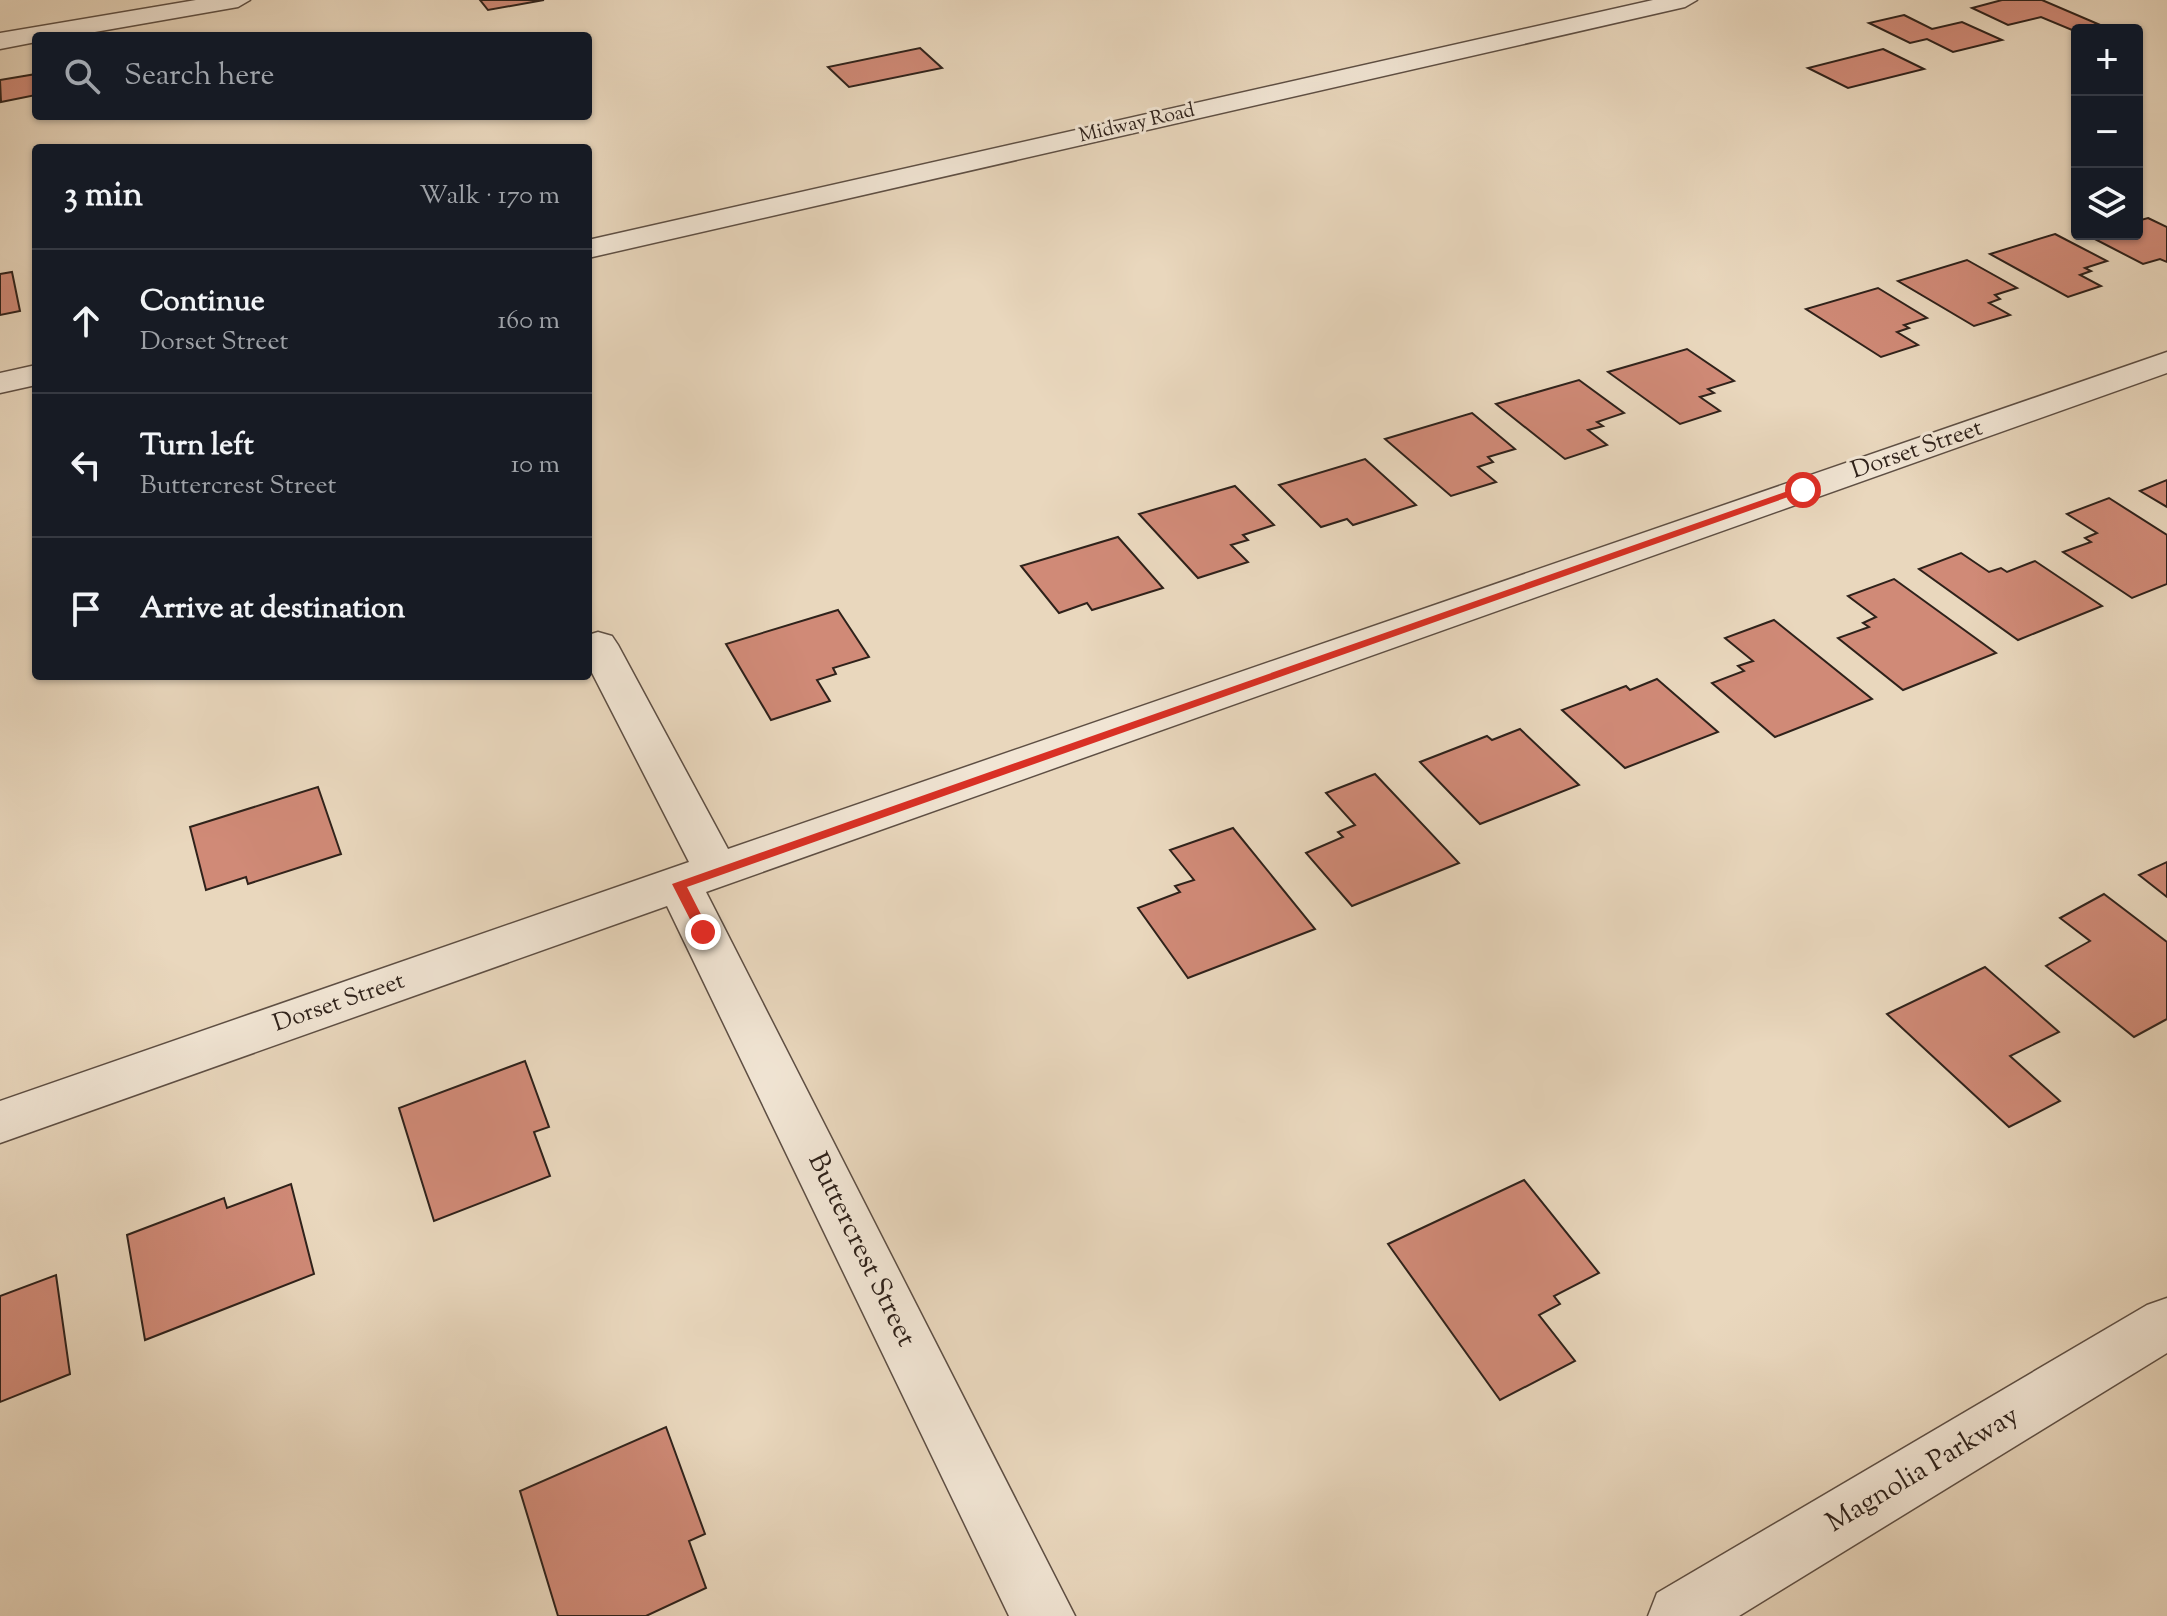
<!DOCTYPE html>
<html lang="en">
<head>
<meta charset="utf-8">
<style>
	:root { --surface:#171b24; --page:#242831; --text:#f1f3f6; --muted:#9ea1a6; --line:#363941 }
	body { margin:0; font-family:"Sorts Mill Goudy",serif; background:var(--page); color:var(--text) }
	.controls { position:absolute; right:24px; top:24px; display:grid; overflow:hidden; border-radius:8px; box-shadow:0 2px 6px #0004 }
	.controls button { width:72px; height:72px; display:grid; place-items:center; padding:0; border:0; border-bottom:2px solid var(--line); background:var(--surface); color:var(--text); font:40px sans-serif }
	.stop { position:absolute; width:24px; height:24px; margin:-18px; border:6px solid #d93025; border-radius:50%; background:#fff }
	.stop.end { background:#d93025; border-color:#fff; box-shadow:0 2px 8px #0008 }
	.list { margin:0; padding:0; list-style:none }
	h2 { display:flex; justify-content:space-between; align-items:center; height:104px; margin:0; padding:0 32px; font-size:34px }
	h2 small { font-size:26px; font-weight:400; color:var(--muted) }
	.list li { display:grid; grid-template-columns:52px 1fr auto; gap:24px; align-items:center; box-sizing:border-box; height:144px; padding:0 32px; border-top:2px solid var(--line) }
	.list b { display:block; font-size:30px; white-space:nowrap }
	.list p { margin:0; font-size:26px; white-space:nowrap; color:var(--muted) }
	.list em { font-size:26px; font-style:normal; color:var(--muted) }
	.icon { flex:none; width:44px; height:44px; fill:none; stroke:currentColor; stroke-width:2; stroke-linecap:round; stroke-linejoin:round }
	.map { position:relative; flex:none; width:2167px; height:1616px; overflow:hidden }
	.search { position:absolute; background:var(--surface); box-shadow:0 2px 6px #0004; left:32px; top:32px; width:560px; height:88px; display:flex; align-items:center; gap:20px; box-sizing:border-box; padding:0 28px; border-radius:8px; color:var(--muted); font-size:30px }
	.panel { position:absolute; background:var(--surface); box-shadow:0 2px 6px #0004; left:32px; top:144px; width:560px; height:536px; border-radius:8px }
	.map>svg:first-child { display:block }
	.building { fill:#d08a77; stroke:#2f221b; stroke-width:2 }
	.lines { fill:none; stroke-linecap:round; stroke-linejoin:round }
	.minor-casing { stroke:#5e4f44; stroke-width:3 }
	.minor { fill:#f1e5d4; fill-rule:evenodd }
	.route { fill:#d93025 }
	.labels { text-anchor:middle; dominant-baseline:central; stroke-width:6; stroke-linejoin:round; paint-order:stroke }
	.far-street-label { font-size:20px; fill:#2f221b; stroke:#f1e5d4 }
	.street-label { font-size:24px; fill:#2f221b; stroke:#f1e5d4 }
	.near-street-label { font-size:28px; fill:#2f221b; stroke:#f1e5d4 }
</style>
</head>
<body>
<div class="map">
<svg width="2167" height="1616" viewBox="0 0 2167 1616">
	<rect width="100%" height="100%" fill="#e9d7bd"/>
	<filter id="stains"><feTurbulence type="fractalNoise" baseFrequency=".0025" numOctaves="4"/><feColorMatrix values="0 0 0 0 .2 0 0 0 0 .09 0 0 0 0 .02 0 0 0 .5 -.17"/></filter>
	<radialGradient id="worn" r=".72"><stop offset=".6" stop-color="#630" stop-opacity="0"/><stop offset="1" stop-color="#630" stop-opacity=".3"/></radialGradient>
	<g class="building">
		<path d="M 480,0 L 544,0 L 488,10 Z"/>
		<path d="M 2002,0 L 2042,0 L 2098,24 L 2072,30 L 2041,17 L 2008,25 L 1972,8 Z"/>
		<path d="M 1904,15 L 1932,29 L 1962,22 L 2002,40 L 1953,52 L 1927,39 L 1910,43 L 1869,23 Z"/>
		<path d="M 920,48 L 942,68 L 849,87 L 828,67 Z"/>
		<path d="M 1883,49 L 1924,69 L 1848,88 L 1808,68 Z"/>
		<path d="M 36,74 L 36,95 L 1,102 L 0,80 Z"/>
		<path d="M 2148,218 L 2167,227 L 2167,262 L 2160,259 L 2143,264 L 2089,236 L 2137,234 L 2137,221 Z"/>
		<path d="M 2055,234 L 2107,261 L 2085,268 L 2091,271 L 2080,275 L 2101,286 L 2068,297 L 1990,254 Z"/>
		<path d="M 1967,260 L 2017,288 L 1995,295 L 2000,299 L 1989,303 L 2010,315 L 1974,326 L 1898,281 Z"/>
		<path d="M 12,272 L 20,311 L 0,315 L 0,274 Z"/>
		<path d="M 1878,288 L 1927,318 L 1904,325 L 1909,328 L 1897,332 L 1918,345 L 1881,357 L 1806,309 Z"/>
		<path d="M 1687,349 L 1734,381 L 1708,389 L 1714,393 L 1700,397 L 1720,411 L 1680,424 L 1608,372 Z"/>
		<path d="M 1579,380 L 1624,413 L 1597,422 L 1603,426 L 1588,430 L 1607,445 L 1565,459 L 1496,404 Z"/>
		<path d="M 1472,413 L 1515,449 L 1488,457 L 1493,462 L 1478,467 L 1496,482 L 1451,496 L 1385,439 Z"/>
		<path d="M 1365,459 L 1416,505 L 1353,525 L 1347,519 L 1321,527 L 1279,485 Z"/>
		<path d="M 2167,480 L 2167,507 L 2140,491 Z"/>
		<path d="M 1235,486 L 1274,525 L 1243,535 L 1248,540 L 1231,545 L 1248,562 L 1198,578 L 1139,514 Z"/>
		<path d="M 2109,498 L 2167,535 L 2167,584 L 2132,598 L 2063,552 L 2091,542 L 2085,538 L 2097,533 L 2067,514 Z"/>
		<path d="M 1118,537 L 1163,588 L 1092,610 L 1087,603 L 1059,613 L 1021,566 Z"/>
		<path d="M 1961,553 L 1989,572 L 2001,568 L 2007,572 L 2035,561 L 2102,606 L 2018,640 L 1919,569 Z"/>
		<path d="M 1894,579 L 1996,653 L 1903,690 L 1838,638 L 1869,627 L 1863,623 L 1876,617 L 1848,596 Z"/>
		<path d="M 838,610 L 869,657 L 833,668 L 836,674 L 817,680 L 830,701 L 771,720 L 726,644 Z"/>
		<path d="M 1774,620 L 1872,699 L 1775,737 L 1712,683 L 1744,671 L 1738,666 L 1753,661 L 1725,638 Z"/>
		<path d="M 1657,679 L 1718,732 L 1625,768 L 1562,710 L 1626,686 L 1630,690 Z"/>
		<path d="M 1520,729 L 1579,785 L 1480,824 L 1420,762 L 1487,736 L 1492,740 Z"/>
		<path d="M 1375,774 L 1459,863 L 1352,906 L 1306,853 L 1343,837 L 1338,832 L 1355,825 L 1326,793 Z"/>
		<path d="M 318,787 L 341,854 L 248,884 L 246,877 L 206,890 L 190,827 Z"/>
		<path d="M 1233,828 L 1315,929 L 1188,978 L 1138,908 L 1180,892 L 1175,886 L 1194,880 L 1170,850 Z"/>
		<path d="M 2167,862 L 2167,897 L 2139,875 Z"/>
		<path d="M 2104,894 L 2167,942 L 2167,1019 L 2134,1037 L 2046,966 L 2090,941 L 2060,918 Z"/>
		<path d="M 1985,967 L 2059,1032 L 2010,1056 L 2060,1101 L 2009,1127 L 1887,1014 Z"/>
		<path d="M 525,1061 L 549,1127 L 534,1132 L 550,1176 L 434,1221 L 399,1108 Z"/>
		<path d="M 1524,1180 L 1599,1273 L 1554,1296 L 1560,1304 L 1539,1315 L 1575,1361 L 1500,1400 L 1388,1244 Z"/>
		<path d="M 291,1184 L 314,1274 L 145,1340 L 127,1235 L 224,1198 L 227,1208 Z"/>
		<path d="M 56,1275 L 70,1374 L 0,1402 L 0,1296 Z"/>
		<path d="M 666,1427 L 705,1534 L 689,1541 L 706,1588 L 646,1616 L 558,1616 L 520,1491 Z"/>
	</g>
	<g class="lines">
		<g class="minor-casing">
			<g id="minor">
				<path d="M 196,0 L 250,0 L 238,7 L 72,36 L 36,36 L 36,42 L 0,49 L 0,33 Z"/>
				<path d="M 1653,0 L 1697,0 L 1685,7 L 588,258 L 588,240 Z"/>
				<path d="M 2167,352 L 2167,373 L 706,892 L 1075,1616 L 1009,1616 L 667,906 L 0,1143 L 0,1101 L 689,862 L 588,665 L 588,635 L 598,632 L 612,636 L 618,645 L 728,849 Z"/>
				<path d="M 36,365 L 36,385 L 0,393 L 0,373 Z"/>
				<path d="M 2167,1298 L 2167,1353 L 1739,1616 L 1648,1616 L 1657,1593 L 2147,1305 Z"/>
			</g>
		</g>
		<use href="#minor" class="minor"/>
	</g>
	<path class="route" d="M 1799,487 L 1808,490 L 687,887 L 710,932 L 708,935 L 698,935 L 672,884 Z"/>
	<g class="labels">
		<g class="far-street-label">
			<text transform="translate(1137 124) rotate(-13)">Midway Road</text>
		</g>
		<g class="street-label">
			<text transform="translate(1917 450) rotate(-19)">Dorset Street</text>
			<text transform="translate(339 1003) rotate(-19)">Dorset Street</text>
		</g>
		<g class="near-street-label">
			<text transform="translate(861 1250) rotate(64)">Buttercrest Street</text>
			<text transform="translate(1923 1470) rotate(-31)">Magnolia Parkway</text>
		</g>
	</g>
	<rect width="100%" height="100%" filter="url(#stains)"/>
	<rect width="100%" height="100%" fill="url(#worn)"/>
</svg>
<div class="controls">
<button>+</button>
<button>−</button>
<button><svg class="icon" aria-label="layers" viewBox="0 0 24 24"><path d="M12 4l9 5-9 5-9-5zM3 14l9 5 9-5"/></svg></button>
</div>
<div class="stop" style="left:1803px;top:490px"></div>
<div class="stop end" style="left:703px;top:932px"></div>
<div class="search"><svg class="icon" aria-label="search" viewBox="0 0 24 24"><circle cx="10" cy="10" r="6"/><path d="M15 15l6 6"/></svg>Search here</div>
<section class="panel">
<h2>3 min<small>Walk · 170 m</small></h2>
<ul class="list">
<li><svg class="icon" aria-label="ahead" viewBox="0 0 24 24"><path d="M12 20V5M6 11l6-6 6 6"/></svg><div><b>Continue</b><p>Dorset Street</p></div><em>160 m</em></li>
<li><svg class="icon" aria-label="left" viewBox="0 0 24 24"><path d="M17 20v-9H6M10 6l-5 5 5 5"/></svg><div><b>Turn left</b><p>Buttercrest Street</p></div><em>10 m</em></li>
<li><svg class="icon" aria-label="arrive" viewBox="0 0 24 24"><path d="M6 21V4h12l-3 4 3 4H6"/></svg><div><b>Arrive at destination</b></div></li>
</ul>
</section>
</div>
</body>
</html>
